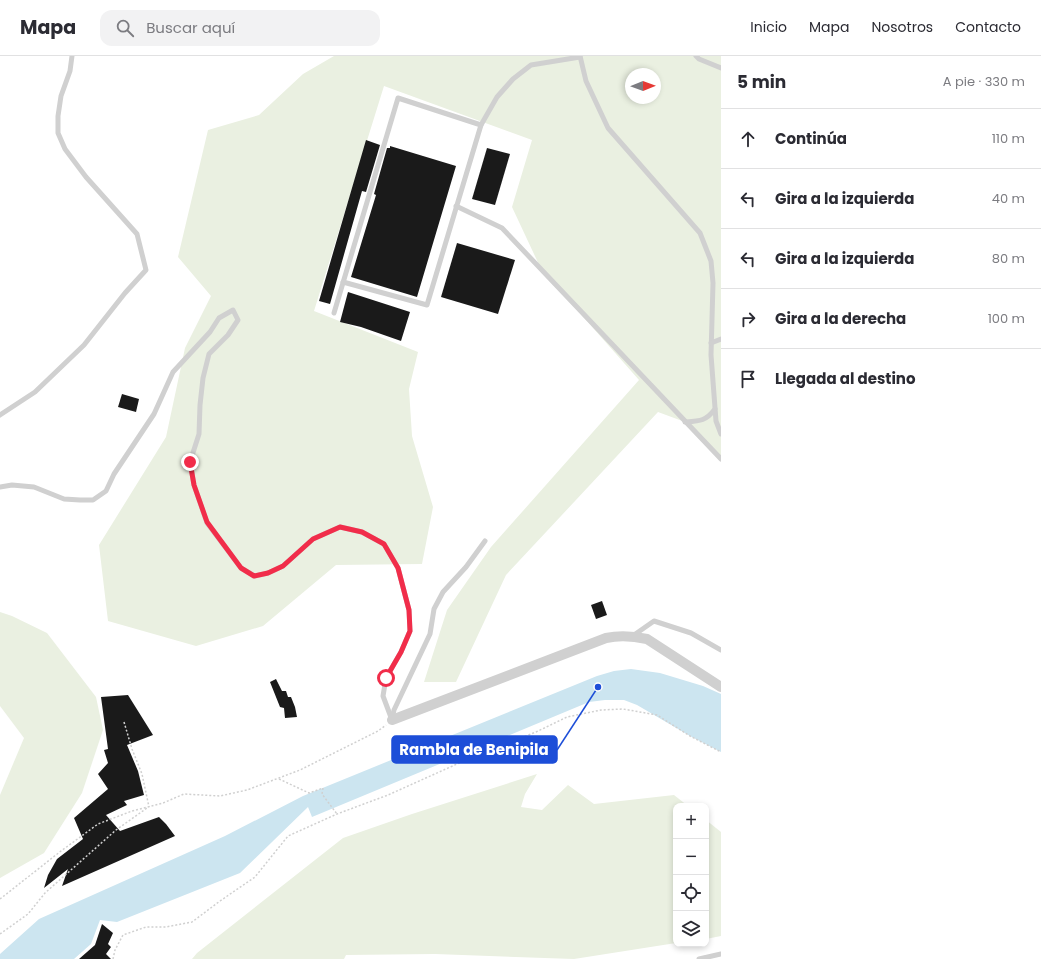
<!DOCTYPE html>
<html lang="es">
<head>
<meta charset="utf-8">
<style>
	:root { --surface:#fff; --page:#f2f2f3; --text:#2b2b33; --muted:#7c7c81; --line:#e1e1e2 }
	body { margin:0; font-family:Poppins,sans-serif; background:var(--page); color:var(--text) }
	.controls { position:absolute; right:12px; bottom:12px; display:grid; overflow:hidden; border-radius:8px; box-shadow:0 2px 6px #0003 }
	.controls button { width:36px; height:36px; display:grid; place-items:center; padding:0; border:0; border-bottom:1px solid var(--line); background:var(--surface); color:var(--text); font:20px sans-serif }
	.compass { position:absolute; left:625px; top:12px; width:36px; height:36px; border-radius:50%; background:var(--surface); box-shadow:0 2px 6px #0003; rotate:89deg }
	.stop { position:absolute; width:12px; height:12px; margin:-9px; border:3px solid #f12d4a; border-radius:50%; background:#fff }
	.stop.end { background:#f12d4a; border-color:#fff; box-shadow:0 1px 4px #0008 }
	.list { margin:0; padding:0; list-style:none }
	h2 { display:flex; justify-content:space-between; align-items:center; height:52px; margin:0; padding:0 16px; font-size:17px }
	h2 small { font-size:13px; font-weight:400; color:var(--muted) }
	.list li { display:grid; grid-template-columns:26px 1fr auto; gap:12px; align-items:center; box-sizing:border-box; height:60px; padding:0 16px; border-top:1px solid var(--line) }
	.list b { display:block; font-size:15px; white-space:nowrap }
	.list em { font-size:13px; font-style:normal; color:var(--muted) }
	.icon { flex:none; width:22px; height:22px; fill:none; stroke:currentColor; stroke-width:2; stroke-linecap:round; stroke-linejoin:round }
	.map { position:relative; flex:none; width:721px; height:903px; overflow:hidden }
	header { display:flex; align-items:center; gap:24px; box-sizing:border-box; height:56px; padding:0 20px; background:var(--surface); border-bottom:1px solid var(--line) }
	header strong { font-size:19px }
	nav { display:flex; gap:22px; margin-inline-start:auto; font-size:14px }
	.search { width:280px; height:36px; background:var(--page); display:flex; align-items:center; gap:10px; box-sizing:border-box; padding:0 14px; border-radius:12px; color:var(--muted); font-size:15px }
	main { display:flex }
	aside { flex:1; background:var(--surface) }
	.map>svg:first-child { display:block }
	.green { fill:#eaf0e1; fill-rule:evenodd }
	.water { fill:#cce5f0 }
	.building { fill:#1a1a1a }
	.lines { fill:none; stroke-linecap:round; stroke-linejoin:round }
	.path { stroke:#d0d0d0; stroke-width:1.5; stroke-dasharray:2 2; stroke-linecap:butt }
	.service { stroke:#d0d0d0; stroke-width:5 }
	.minor { stroke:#d0d0d0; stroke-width:10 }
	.route { stroke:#f12d4a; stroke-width:5 }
	.leader { fill:none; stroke:#1d4ed8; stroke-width:1.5 }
	.callout-dot { fill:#1d4ed8; stroke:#fff; stroke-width:1.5 }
	.callout { fill:#1d4ed8; stroke:#1d4ed8; stroke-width:1.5 }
	.callout-label { font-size:15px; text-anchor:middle; font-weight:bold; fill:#fff }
</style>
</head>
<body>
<header>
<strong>Mapa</strong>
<div class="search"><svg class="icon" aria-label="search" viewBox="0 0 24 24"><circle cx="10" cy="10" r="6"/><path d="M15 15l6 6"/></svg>Buscar aquí</div>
<nav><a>Inicio</a><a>Mapa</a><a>Nosotros</a><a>Contacto</a></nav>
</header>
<main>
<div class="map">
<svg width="721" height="903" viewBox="0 0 721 903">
	<rect width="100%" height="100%" fill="#fff"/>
	<g class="green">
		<path d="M 334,0 L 721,0 L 721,403 L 685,366 L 658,356 L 506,519 L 456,626 L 424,626 L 447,554 L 491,491 L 639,324 L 541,213 L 512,151 L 532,84 L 384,30 L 314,255 L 418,296 L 409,333 L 412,380 L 433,451 L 422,508 L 336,509 L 263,570 L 196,590 L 108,565 L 99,489 L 166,381 L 185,292 L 211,240 L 178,201 L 208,74 L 259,59 L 303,18 ZM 631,18 L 655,18 L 655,42 L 631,42 Z"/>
		<path d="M 0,556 L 12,560 L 47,577 L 96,641 L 103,674 L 82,737 L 44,797 L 0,822 L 0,739 L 24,682 L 0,650 Z"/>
		<path d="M 537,718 L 525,738 L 521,751 L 542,754 L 568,729 L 594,748 L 674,739 L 688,750 L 676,750 L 676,887 L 574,903 L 435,898 L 346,899 L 344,903 L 192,903 L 197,897 L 343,782 L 412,758 Z"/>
		<path d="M 706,764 L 721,776 L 721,880 L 706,883 Z"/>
	</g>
	<path class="water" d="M 631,613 L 660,617 L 703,630 L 721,638 L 721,696 L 690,680 L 637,649 L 624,644 L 605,644 L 589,646 L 312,761 L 308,751 L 240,817 L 117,866 L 100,864 L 91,888 L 74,903 L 0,903 L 0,898 L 39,863 L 225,780 L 303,740 L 597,620 L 614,615 Z"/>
	<g class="building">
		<path d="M 366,84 L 380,89 L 366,136 L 362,135 L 330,248 L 319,245 Z"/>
		<path d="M 390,90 L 456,110 L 417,241 L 351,221 L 376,139 L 374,138 L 387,92 L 390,92 Z"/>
		<path d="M 487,92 L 510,98 L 495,149 L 472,143 Z"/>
		<path d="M 457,187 L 515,204 L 498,258 L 441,241 Z"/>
		<path d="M 348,236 L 410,256 L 401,285 L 361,271 L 340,266 Z"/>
		<path d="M 122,338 L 139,343 L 136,356 L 118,351 Z"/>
		<path d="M 602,545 L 607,559 L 596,563 L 591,549 Z"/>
		<path d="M 276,623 L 282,635 L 286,635 L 288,641 L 291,641 L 295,651 L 297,661 L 285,662 L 284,652 L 280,651 L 270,626 Z"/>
		<path d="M 128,639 L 153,679 L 127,689 L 138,715 L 144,739 L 124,745 L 127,749 L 106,759 L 120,775 L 159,761 L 166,768 L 175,780 L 62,830 L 68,813 L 44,832 L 48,819 L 57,803 L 83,783 L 74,762 L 108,733 L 98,718 L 108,707 L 104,694 L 108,693 L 101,641 Z"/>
		<path d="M 102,868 L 113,877 L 108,888 L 111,891 L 106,898 L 111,903 L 79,903 L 95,889 Z"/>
	</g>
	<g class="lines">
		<g class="path">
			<path d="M 124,666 L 132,693 L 142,718 L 149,751"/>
			<path d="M 279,723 L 309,737 L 323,732"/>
			<path d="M 323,732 L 322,738 L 337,758"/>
			<path d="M 0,843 L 61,795 L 98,768 L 132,755 L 163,747 L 184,738 L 220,740 L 247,734 L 300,714 L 378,675 L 386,669"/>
			<path d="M 0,878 L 28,858 L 45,837 L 116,774 L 147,752"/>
			<path d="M 113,903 L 115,894 L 123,879 L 146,871 L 166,871 L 192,866 L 220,845 L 255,821 L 288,780 L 337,758 L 388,739 L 457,708 L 536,676 L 567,661 L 601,654 L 623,653 L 657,659 L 690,680 L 721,696"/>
		</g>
		<g class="service">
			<path d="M 580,0 L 586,25 L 608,72 L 700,177 L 711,205 L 713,227 L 711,299 L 716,365 L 721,378"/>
			<path d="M 696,0 L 699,3 L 721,12"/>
			<path d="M 456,150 L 502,172 L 721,403"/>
			<path d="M 343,226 L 427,249 L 481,69 L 497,41 L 513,23 L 531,9 L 580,1"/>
			<path d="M 334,257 L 398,42 L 481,69"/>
			<path d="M 711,287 L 721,283"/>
			<path d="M 0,359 L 35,336 L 84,289 L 125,237 L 146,214 L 137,178 L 86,121 L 65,93 L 58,77 L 58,60 L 61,40 L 70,15 L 72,0"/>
			<path d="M 685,366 C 700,365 706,365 715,353"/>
			<path d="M 0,431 L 12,429 L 34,431 L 64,443 L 80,444 L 93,444 L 106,435 L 114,418 L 154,358 L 173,316 L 210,276 L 219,262 L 233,254 L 238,264 L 228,279 L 209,298 L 203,322 L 200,349 L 199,378 L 190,406 L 194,429 L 207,467 L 241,512 L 255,520 L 268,517 L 283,510 L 313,483 L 340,471 L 362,476 L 384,488 L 398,512 L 409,554 L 410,575 L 401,596 L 386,622 L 383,640 L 392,664"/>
			<path d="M 634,579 L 654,565 L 691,577 L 721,594"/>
			<path d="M 392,663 L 394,654 L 430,578 L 434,553 L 443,536 L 466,511 L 485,485"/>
			<path d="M 699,903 L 721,898"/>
		</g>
		<path class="minor" d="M 392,664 L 606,582 C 620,579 633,580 647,583 L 721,631"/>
	</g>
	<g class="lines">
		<path class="route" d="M 190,406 L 194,429 L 207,466 L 241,512 L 254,520 L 268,517 L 283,510 L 313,483 L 340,471 L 362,476 L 384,488 L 398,512 L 409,554 L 410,575 L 401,596 L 386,622"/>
	</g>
	<path class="leader" d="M598 631L557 694"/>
	<circle class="callout-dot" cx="598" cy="631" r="4"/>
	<rect class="callout" x="392" y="680" width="165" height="27" rx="4"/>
	<g class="callout-label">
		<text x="474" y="699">Rambla de Benipila</text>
	</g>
</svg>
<div class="controls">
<button>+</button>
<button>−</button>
<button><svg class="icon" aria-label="locate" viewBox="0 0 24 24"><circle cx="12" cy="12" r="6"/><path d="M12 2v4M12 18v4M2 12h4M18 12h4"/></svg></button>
<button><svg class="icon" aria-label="layers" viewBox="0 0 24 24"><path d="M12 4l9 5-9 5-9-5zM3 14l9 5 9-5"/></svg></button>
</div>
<svg class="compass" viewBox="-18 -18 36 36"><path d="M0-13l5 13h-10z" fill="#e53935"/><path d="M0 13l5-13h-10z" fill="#7c7c81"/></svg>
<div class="stop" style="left:386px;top:622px"></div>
<div class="stop end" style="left:190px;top:406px"></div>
</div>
<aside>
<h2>5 min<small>A pie · 330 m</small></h2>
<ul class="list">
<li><svg class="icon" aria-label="ahead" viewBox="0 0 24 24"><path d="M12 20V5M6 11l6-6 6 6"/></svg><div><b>Continúa</b></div><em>110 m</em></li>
<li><svg class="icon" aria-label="left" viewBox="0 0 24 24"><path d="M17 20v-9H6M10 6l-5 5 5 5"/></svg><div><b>Gira a la izquierda</b></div><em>40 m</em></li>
<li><svg class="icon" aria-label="left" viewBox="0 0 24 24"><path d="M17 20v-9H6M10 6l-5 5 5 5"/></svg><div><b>Gira a la izquierda</b></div><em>80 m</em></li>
<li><svg class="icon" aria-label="right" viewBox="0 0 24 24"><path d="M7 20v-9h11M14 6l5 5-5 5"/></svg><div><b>Gira a la derecha</b></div><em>100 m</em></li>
<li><svg class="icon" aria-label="arrive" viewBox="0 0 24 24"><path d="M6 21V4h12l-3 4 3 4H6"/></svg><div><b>Llegada al destino</b></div></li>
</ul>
</aside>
</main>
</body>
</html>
